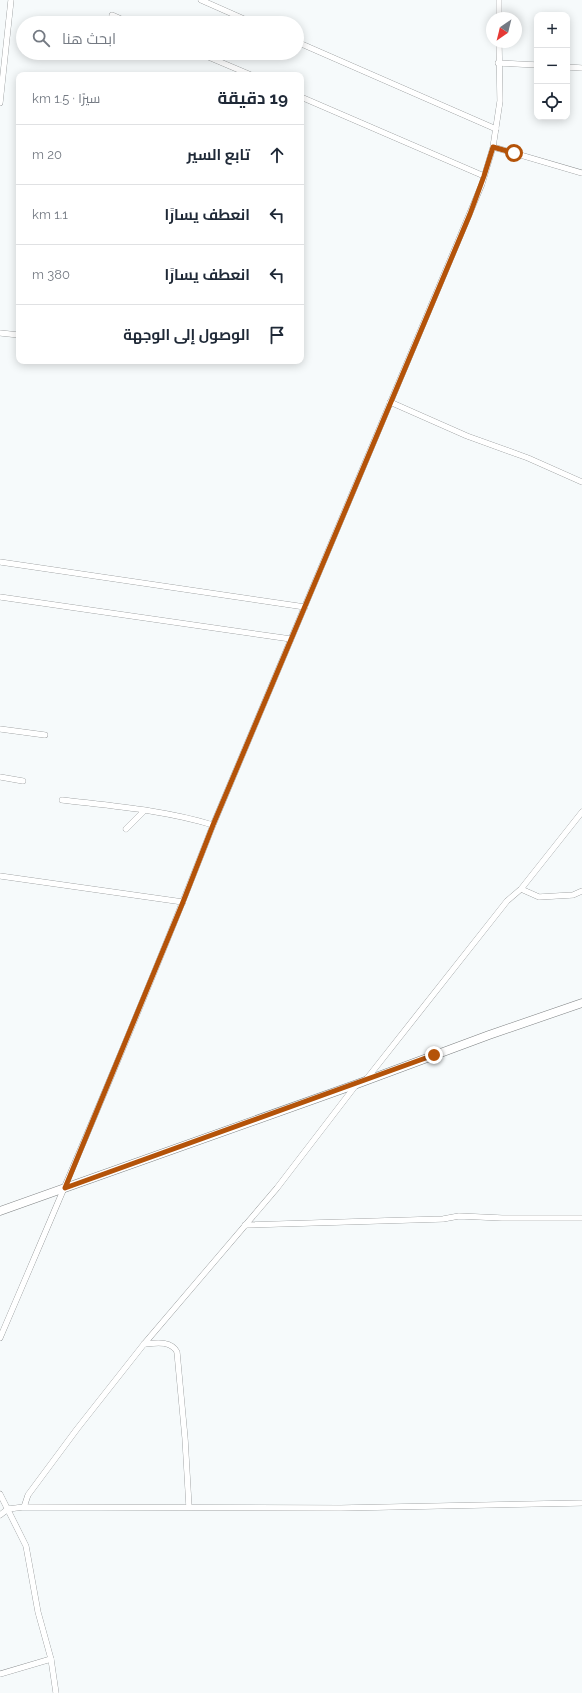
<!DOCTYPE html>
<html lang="ar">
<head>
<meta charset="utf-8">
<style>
	:root { --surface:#fff; --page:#f2f2f3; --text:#1f2937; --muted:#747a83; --line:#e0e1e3 }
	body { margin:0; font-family:Raleway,Cairo,sans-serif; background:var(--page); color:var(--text); direction:rtl }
	.controls { position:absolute; right:12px; top:12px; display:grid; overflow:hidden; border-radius:8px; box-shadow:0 2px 10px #0003 }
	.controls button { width:36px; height:36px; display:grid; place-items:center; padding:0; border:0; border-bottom:1px solid var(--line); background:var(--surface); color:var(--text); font:20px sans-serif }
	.compass { position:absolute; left:486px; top:12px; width:36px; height:36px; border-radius:50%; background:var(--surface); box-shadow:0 2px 10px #0003; rotate:215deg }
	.stop { position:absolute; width:12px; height:12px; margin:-9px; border:3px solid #b45309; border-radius:50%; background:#fff }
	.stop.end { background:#b45309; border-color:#fff; box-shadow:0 1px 4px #0008 }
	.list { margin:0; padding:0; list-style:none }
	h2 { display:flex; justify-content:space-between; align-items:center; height:52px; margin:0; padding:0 16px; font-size:17px }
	h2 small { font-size:13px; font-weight:400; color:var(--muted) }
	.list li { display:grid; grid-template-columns:26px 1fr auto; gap:12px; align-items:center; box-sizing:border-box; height:60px; padding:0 16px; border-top:1px solid var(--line) }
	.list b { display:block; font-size:15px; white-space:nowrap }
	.list em { font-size:13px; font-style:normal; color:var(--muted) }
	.icon { flex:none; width:22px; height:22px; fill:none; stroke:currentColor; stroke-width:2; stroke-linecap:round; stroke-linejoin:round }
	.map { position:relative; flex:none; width:582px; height:1693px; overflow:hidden; direction:ltr }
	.search { position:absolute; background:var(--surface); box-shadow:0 2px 10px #0003; left:16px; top:16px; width:288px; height:44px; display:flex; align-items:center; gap:10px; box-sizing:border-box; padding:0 14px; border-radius:22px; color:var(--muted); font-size:15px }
	.panel { position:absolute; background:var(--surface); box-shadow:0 2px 10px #0003; left:16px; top:72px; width:288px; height:292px; border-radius:8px; direction:rtl }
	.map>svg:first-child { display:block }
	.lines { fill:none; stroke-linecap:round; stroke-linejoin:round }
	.minor-casing { stroke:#7d8082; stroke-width:6 }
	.secondary-casing { stroke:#7d8082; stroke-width:9 }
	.minor { stroke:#fff; stroke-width:5.5 }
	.secondary { stroke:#fff; stroke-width:8 }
	.route { stroke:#b45309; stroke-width:5 }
</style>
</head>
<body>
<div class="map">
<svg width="582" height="1693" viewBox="0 0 582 1693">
	<rect width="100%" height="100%" fill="#f6fafb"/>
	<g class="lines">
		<g class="minor-casing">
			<g id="minor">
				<path d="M 201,0 L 253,23"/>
				<path d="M 112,15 L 130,23"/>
				<path d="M 499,18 L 499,0"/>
				<path d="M 297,42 L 496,129"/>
				<path d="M 199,53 L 251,75"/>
				<path d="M 498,63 L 537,65"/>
				<path d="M 567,67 L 582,68"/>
				<path d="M 301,97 L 484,176"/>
				<path d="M 0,103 L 11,0"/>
				<path d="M 493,147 L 582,173"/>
				<path d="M 0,333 L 19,335"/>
				<path d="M 390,402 L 467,436 L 528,458 L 582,482"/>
				<path d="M 0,562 L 305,607"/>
				<path d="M 0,597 L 291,639"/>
				<path d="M 0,729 L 45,735"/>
				<path d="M 0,777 L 23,781"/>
				<path d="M 62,800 C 112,806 164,810 213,825"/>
				<path d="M 126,829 L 144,811"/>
				<path d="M 0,876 L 183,902"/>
				<path d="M 521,889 L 539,897 L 573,895 L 582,891"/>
				<path d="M 365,1081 L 507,901 L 521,889 L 582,812"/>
				<path d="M 245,1225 L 443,1219 L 459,1216 L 502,1218 L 582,1218"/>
				<path d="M 0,1338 C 73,1168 146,997 213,825 L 482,184 L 493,147 L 500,101 L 499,42"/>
				<path d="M 144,1344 C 155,1343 171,1340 177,1352 L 185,1438 L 189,1507"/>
				<path d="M 0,1494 L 26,1546 L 38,1612 L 51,1659 L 56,1693"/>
				<path d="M 24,1507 L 28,1495 L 77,1429 L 144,1344 L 277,1188 L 356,1085"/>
				<path d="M 0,1515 L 8,1509 L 24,1507 L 341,1508 L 582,1503"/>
				<path d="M 0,1674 L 51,1659"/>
			</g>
		</g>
		<g class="secondary-casing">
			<path id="secondary" d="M 0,1211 L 357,1084 L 489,1035 L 582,1003"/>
		</g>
		<use href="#minor" class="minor"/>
		<use href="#secondary" class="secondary"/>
	</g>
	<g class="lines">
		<path class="route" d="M 434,1055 L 65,1188 L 183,902 L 213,825 L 470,214 L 484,176 L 493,147 L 514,153"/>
	</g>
</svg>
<div class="controls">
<button>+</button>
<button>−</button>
<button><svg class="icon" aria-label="locate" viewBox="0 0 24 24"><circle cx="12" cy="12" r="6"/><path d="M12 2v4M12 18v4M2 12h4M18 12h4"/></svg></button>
</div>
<svg class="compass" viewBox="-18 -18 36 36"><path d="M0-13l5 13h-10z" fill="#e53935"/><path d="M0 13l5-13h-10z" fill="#747a83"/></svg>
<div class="stop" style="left:514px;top:153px"></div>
<div class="stop end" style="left:434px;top:1055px"></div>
<div class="search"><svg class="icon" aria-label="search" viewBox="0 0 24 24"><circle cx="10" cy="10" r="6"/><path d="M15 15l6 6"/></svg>ابحث هنا</div>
<section class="panel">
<h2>19 دقيقة<small>سيرًا · 1.5 km</small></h2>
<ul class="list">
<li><svg class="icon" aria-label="ahead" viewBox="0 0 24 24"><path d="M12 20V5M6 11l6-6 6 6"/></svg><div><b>تابع السير</b></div><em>20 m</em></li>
<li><svg class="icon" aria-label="left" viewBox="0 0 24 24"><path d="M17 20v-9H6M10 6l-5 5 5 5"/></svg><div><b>انعطف يسارًا</b></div><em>1.1 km</em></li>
<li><svg class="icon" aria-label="left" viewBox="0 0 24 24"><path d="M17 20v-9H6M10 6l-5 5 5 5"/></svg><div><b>انعطف يسارًا</b></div><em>380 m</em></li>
<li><svg class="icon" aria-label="arrive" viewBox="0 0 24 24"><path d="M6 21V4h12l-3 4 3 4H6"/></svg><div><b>الوصول إلى الوجهة</b></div></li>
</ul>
</section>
</div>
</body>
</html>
